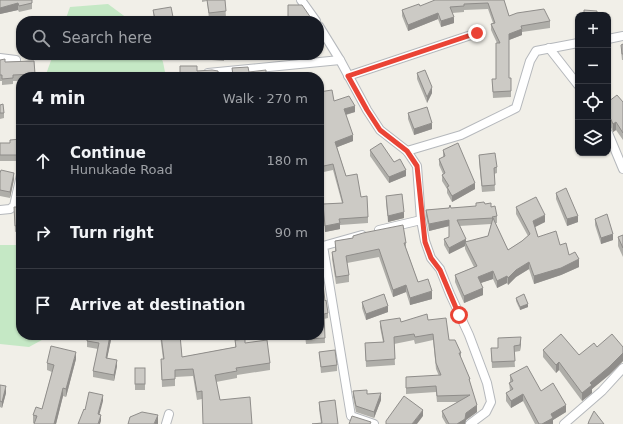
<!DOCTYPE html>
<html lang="en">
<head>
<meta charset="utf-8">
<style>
	:root { --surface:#171b24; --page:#20242c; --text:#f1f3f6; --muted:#9ea1a6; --line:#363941 }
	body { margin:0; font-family:"DejaVu Sans",sans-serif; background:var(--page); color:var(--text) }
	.controls { position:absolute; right:12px; top:12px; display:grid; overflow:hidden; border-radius:8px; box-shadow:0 1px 3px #0004 }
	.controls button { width:36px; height:36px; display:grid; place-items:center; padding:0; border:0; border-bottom:1px solid var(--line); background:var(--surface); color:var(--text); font:20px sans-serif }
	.stop { position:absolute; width:12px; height:12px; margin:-9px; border:3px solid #ea4335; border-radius:50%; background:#fff }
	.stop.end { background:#ea4335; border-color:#fff; box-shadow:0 1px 4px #0008 }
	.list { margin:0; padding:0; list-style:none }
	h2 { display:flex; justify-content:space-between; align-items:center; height:52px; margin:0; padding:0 16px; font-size:17px }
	h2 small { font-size:13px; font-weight:400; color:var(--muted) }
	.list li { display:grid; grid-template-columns:26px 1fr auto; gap:12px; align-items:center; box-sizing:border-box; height:72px; padding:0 16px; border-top:1px solid var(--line) }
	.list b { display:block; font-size:15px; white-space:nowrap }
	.list p { margin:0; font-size:13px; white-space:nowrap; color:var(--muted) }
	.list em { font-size:13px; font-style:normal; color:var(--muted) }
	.icon { flex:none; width:22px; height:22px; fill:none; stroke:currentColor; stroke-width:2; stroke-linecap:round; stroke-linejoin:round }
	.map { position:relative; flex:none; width:623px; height:424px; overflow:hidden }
	.search { position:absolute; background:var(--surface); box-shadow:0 1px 3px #0004; left:16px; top:16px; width:308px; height:44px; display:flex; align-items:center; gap:10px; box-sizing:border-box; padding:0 14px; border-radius:16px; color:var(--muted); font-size:15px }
	.panel { position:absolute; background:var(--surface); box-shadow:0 1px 3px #0004; left:16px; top:72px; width:308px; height:268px; border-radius:16px }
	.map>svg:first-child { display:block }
	.green { fill:#c5e8c5 }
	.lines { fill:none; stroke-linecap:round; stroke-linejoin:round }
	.street-casing { stroke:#b5b8bc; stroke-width:10 }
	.street { stroke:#fff; stroke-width:8 }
	.wall { fill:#afaea9; fill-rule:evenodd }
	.shaded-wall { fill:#8f8d8a }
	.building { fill:#cccac5; stroke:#8f8d8a }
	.route { stroke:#ea4335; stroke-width:5 }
</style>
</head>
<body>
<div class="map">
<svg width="623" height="424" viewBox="0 0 623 424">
	<rect width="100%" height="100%" fill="#f1efe8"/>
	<g class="green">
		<path d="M 108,4 L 131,21 L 65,21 L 70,7 Z"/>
		<path d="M 53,55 L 160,55 L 163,62 L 166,77 L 45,77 Z"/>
		<path d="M 0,245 L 21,245 L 21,335 L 51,335 L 29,347 L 0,344 Z"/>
	</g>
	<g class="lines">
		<g class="street-casing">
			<g id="street">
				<path d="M 301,0 L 316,21"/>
				<path d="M 319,26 L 340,60 L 367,110 L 380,130 L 407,151 L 417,166 L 421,220 L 425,241 L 431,258 L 440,269 L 450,294 L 469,335 L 487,383 L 491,402 L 486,412 L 470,424"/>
				<path d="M 608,39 L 623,36"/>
				<path d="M 549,48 L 578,85"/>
				<path d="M 0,58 L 16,60"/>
				<path d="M 208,73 L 340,60"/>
				<path d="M 348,76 L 477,33"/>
				<path d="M 608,133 L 623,169"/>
				<path d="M 407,151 L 461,135 L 516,108 L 530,61 L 536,51 L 578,43"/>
				<path d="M 0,210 L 10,209 L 14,206 L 21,175"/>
				<path d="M 379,230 L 421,220"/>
				<path d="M 362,235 L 323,246 L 351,416 L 374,424"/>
				<path d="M 166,424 L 169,414"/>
				<path d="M 564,424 L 602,391 L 623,368"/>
			</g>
		</g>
		<use href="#street" class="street"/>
	</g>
	<g class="wall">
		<path d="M 0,0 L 32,3 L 32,9 L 19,12 L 18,10 L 0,14 Z"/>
		<path d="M 202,0 L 225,0 L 226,18 L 209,19 L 207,1 L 202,2 Z"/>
		<path d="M 504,0 L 509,16 L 550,21 L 550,28 L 522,32 L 522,35 L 509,40 L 509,78 L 511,78 L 511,97 L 493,98 L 492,79 L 496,79 L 497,43 L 491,30 L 491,24 L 493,23 L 488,9 L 464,10 L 464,12 L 452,13 L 454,23 L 441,27 L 438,19 L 408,31 L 402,16 L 402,10 L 420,6 Z"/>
		<path d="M 288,5 L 311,18 L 311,21 L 288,21 Z"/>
		<path d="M 153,10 L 173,17 L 173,21 L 154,21 Z"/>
		<path d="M 623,44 L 623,60 L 622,60 L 621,51 L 621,45 Z"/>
		<path d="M 163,55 L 224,55 L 224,61 L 163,56 Z"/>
		<path d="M 0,60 L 5,62 L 34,61 L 35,77 L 21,77 L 21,81 L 13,81 L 13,84 L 2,85 L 2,81 L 0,81 Z"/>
		<path d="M 578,65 L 578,76 L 575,73 L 575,67 Z"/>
		<path d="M 232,68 L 249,72 L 266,73 L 286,77 L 233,77 Z"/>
		<path d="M 417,73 L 432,93 L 427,103 L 417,79 Z"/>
		<path d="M 319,92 L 334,101 L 355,112 L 346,115 L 353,141 L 337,147 L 346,176 L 361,197 L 368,217 L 368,223 L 340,225 L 340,229 L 325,232 L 323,210 L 323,204 L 342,203 L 333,170 L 319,173 Z"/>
		<path d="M 608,102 L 623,102 L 623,140 L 616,130 L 613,132 L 608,121 Z"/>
		<path d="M 0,105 L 4,113 L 4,118 L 0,119 Z"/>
		<path d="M 408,113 L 432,129 L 414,135 L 408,119 Z"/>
		<path d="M 21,139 L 18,161 L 0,161 L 0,143 L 10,143 Z"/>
		<path d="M 370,150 L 394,162 L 406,176 L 389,183 L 370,156 Z"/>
		<path d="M 443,150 L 475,189 L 452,202 L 447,193 L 447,189 L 442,181 L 442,175 L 443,174 L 439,165 L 439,159 L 443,157 Z"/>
		<path d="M 479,155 L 497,167 L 497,173 L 494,174 L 495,191 L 482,192 L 479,161 Z"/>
		<path d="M 0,173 L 14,179 L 10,198 L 0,196 Z"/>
		<path d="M 556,193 L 578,222 L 567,226 L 556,199 Z"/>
		<path d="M 386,196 L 404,218 L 388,222 L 386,202 Z"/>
		<path d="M 476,203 L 485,204 L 491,207 L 497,216 L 497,223 L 495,223 L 508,250 L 522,241 L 528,236 L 516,214 L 516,207 L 545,222 L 535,227 L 538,237 L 560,245 L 579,267 L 561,275 L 534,284 L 529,269 L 516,277 L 508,285 L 507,283 L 497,288 L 493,279 L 480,283 L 483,295 L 464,303 L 455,282 L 455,275 L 474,267 L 465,249 L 465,246 L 449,254 L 444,245 L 444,239 L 449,237 L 449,226 L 429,231 L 426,216 L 426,210 L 451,208 L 476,207 ZM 491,224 L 488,236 L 466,242 L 459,226 Z"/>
		<path d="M 14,207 L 21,207 L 21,238 L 19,238 L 19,231 L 15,232 Z"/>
		<path d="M 595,219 L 613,240 L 601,244 L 595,225 Z"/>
		<path d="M 623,235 L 623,257 L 618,246 L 618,237 Z"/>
		<path d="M 353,236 L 406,243 L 406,248 L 418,282 L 432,299 L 410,305 L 406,292 L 393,297 L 379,257 L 347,263 L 349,275 L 349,282 L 336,284 L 332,259 L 332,252 L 335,251 L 335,241 L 353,238 Z"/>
		<path d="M 516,298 L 528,307 L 520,310 L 516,301 Z"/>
		<path d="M 325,301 L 328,313 L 328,318 L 324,319 L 325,343 L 306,344 L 305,335 L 319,335 Z"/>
		<path d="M 362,302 L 388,312 L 366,320 L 362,308 Z"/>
		<path d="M 428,320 L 449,340 L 461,353 L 461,358 L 470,379 L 470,383 L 477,412 L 466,420 L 465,424 L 446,424 L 442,417 L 442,411 L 458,402 L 437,402 L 436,392 L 406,394 L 406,377 L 439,376 L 436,369 L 433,340 L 415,344 L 414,340 L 394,344 L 395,365 L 366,367 L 365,343 L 383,342 L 380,327 L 380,321 L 401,322 Z"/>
		<path d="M 112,335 L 107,358 L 117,366 L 114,381 L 93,377 L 93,371 L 98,349 L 87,347 L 87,341 Z"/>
		<path d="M 160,335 L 180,335 L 182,357 L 235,347 L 235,340 L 245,343 L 270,363 L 270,370 L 237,375 L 237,378 L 216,382 L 220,400 L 252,424 L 202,399 L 197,400 L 193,376 L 175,377 L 175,386 L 162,387 L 161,359 L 163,359 Z"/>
		<path d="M 498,338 L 521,343 L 520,351 L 514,352 L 515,367 L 492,368 L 491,348 L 498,348 Z"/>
		<path d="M 597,347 L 623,347 L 623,361 L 609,375 L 592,389 L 592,393 L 582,401 L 559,370 L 556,373 L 543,357 L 543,350 L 579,355 Z"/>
		<path d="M 319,352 L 337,365 L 337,371 L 321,373 Z"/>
		<path d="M 76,359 L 66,397 L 63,396 L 56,424 L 34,424 L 35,423 L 33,423 L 33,415 L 42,409 L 52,372 L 47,370 L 47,363 Z"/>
		<rect x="135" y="368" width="10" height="22"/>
		<path d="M 510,375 L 541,391 L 566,412 L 553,420 L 553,424 L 535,424 L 523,401 L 511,408 L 506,401 L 506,393 L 510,391 L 509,383 L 510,383 Z"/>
		<path d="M 0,385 L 6,393 L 2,408 L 0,407 Z"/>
		<path d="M 353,391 L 367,394 L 381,400 L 374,418 L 356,412 L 353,397 Z"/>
		<path d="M 319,402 L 338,424 L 321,423 L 319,409 Z"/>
	</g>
	<g class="shaded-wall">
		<path d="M 18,3 L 18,10 L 0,14 L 0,8 Z"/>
		<path d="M 438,13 L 438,19 L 408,31 L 408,25 Z"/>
		<path d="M 454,17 L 454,23 L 441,27 L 441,21 Z"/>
		<path d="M 522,29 L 522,35 L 509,40 L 509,34 Z"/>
		<path d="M 432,87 L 432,93 L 427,103 L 427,97 Z"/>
		<path d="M 355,106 L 355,112 L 344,115 L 344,109 Z"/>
		<path d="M 616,122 L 616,130 L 613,132 L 613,124 Z"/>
		<path d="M 432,123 L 432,129 L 414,135 L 414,129 Z"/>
		<path d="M 353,135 L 353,141 L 335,148 L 335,142 Z"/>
		<path d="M 21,140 L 21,146 L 18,161 L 18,155 Z"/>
		<path d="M 406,170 L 406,176 L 389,183 L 389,177 Z"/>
		<path d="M 14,173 L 14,179 L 10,198 L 10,192 Z"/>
		<path d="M 475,183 L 475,189 L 452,202 L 452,196 Z"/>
		<path d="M 404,212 L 404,218 L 388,222 L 388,216 Z"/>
		<path d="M 545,215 L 545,222 L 533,228 L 533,221 Z"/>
		<path d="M 578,216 L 578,222 L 567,226 L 567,219 Z"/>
		<path d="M 449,220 L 449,226 L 429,231 L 429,224 Z"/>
		<path d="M 340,223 L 340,229 L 325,232 L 325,226 Z"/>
		<path d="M 613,234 L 613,240 L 601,244 L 601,238 Z"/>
		<path d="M 466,239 L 466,244 L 465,242 L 465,246 L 449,254 L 449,248 Z"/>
		<path d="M 579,259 L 579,267 L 561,275 L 534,284 L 534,276 Z"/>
		<path d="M 529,262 L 529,269 L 516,277 L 508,285 L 508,278 L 516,270 Z"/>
		<path d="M 493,271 L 493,279 L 478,284 L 478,277 Z"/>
		<path d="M 507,276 L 507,283 L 497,288 L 497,281 Z"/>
		<path d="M 406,285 L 406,292 L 393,297 L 393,290 Z"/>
		<path d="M 483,288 L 483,295 L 464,303 L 464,296 Z"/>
		<path d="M 432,291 L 432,299 L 410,305 L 410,298 Z"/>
		<path d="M 528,304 L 528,307 L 520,310 L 520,307 Z"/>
		<path d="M 388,306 L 388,312 L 366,320 L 366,314 Z"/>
		<path d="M 110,335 L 112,335 L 106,364 L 106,358 Z"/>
		<path d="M 521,337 L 521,343 L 520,351 L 520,345 Z"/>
		<path d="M 76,352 L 76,359 L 66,397 L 66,389 Z"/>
		<path d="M 623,353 L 623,361 L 609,375 L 592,389 L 592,393 L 582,401 L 582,393 L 590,383 Z"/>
		<path d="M 117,360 L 117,366 L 114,381 L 114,375 Z"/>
		<path d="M 559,362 L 559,370 L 556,373 L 556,365 Z"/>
		<path d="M 6,386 L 6,393 L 2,408 L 2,402 Z"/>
		<path d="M 63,388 L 63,396 L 56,424 L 54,424 Z"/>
		<path d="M 381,393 L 381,400 L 374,418 L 374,412 Z"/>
		<path d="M 523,394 L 523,401 L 511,408 L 511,401 Z"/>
		<path d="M 103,395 L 103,401 L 98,420 L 98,414 Z"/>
		<path d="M 477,405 L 477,412 L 466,420 L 465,424 L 457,424 L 466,413 Z"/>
		<path d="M 566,405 L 566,412 L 553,420 L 553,424 L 542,424 L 551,414 Z"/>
		<path d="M 423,410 L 423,416 L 417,424 L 412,424 Z"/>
		<path d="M 101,415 L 101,421 L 100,424 L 98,424 Z"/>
		<path d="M 158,415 L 158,424 L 154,424 Z"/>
	</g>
	<g class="building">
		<path d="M 0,0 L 32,0 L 32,3 L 19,6 L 18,3 L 0,8 Z"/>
		<path d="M 207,0 L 225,0 L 226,11 L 209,13 Z"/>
		<path d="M 435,0 L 504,0 L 509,16 L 517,13 L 544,9 L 550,21 L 521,26 L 522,29 L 509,34 L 509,78 L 511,78 L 511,91 L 493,92 L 492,79 L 496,79 L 496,43 L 500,43 L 491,24 L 495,23 L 488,3 L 464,4 L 464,6 L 450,7 L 454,17 L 441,21 L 438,13 L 408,25 L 402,10 L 419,4 L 420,6 Z"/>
		<path d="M 288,5 L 302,5 L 311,18 L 307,18 L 307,21 L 289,21 L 289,18 L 288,18 Z"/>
		<path d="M 171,7 L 173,17 L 155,19 L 153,10 Z"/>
		<path d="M 584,10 L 597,11 L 597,15 L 584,15 Z"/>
		<path d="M 623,44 L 623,54 L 622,54 L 621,45 Z"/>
		<path d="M 5,59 L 5,62 L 34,61 L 35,74 L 13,75 L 13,78 L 2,79 L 2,75 L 0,75 L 0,60 Z"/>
		<path d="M 578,65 L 578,70 L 575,67 Z"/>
		<path d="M 180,66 L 197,66 L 197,71 L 212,70 L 218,71 L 219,77 L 180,77 Z"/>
		<path d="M 248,67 L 249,72 L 266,70 L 266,73 L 286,73 L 286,77 L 247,77 L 247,75 L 233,76 L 232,68 Z"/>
		<path d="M 425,70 L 432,87 L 427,97 L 417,73 Z"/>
		<path d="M 332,90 L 334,101 L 349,96 L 355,106 L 344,109 L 353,135 L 335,142 L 346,176 L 357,174 L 361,197 L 367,196 L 368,217 L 339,219 L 340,223 L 325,226 L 323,204 L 343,203 L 333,164 L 319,167 L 319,92 Z"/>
		<path d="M 617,95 L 623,102 L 623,133 L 616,122 L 613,124 L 608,113 L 608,102 Z"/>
		<path d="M 3,104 L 4,113 L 0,113 L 0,105 Z"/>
		<path d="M 427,107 L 432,123 L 414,129 L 408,113 Z"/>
		<path d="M 21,139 L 18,155 L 0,155 L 0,143 L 10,143 L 10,140 Z"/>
		<path d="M 381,143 L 394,162 L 400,159 L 406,170 L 389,177 L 370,150 Z"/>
		<path d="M 458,143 L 475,183 L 452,196 L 447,187 L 449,186 L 442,175 L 445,173 L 439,159 L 445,156 L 443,150 Z"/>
		<path d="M 495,153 L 497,167 L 494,168 L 495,185 L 482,186 L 479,155 Z"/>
		<path d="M 1,170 L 14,173 L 10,192 L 0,190 L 0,173 Z"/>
		<path d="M 566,188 L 578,216 L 567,219 L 556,193 Z"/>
		<path d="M 402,194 L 404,212 L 388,216 L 386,196 Z"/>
		<path d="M 536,197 L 545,215 L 533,221 L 538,237 L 556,231 L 560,245 L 566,243 L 569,255 L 575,252 L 579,259 L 561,268 L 534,276 L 529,262 L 516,270 L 508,278 L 507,276 L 497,281 L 493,271 L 478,277 L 483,288 L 464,296 L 455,275 L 477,266 L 465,242 L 488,236 L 493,218 L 508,250 L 522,241 L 530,234 L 516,207 Z"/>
		<path d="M 484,202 L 485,204 L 491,203 L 491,207 L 495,206 L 497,216 L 492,217 L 493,218 L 457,220 L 466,239 L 449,248 L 444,239 L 449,237 L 449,220 L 429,224 L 426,210 L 449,208 L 450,205 L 451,208 L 476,206 L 476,203 Z"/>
		<path d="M 14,207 L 21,207 L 21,232 L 19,232 L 19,225 L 15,226 Z"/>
		<path d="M 607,214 L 613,234 L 601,238 L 595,219 Z"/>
		<path d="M 403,225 L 406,243 L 404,243 L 418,282 L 428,279 L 432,291 L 410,298 L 406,285 L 393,290 L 379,249 L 346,256 L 349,275 L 336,277 L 332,252 L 336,251 L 335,241 L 353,238 L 353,236 L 363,233 Z"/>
		<path d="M 623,235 L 623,248 L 618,237 Z"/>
		<path d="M 322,276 L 325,301 L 326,300 L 328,313 L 324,314 L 325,338 L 306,339 L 305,335 L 319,335 L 319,277 Z"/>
		<path d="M 384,294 L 388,306 L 366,314 L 362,302 Z"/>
		<path d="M 524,294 L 528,304 L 520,307 L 516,298 Z"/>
		<path d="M 427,314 L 428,320 L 446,318 L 449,340 L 455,340 L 461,353 L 459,353 L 470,379 L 469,379 L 477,405 L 466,413 L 465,419 L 457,424 L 449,424 L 442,411 L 470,395 L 437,396 L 436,386 L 406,388 L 406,377 L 441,375 L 436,363 L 433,334 L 415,337 L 414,334 L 394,337 L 395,359 L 366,361 L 365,343 L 384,342 L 380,321 L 400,318 L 401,322 Z"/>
		<path d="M 561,334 L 579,355 L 594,343 L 597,347 L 612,334 L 623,347 L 623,353 L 609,367 L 590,383 L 592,385 L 582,393 L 559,362 L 556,365 L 543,350 Z"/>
		<path d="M 88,335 L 110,335 L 106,358 L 117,360 L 114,375 L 93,371 L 99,343 L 87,341 Z"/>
		<path d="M 161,335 L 180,335 L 182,357 L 236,347 L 235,340 L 245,339 L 245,343 L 267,340 L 270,363 L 236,368 L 237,371 L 215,375 L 220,400 L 250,397 L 252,424 L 203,424 L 202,391 L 197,392 L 193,369 L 175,370 L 175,379 L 162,380 L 161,359 L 164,359 Z"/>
		<path d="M 521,337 L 520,345 L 514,346 L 515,361 L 492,362 L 491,348 L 498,348 L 498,338 Z"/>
		<path d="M 51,346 L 76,352 L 66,389 L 63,388 L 54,424 L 34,424 L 37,416 L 33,415 L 36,407 L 42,409 L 54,365 L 47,363 Z"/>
		<path d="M 335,350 L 337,365 L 321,367 L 319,352 Z"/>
		<path d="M 527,366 L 541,391 L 553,383 L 566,405 L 551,414 L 553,418 L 542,424 L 539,424 L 523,394 L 511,401 L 506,393 L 513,389 L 509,383 L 513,381 L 510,375 Z"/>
		<rect x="135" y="368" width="10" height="16"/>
		<path d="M 0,385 L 6,386 L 2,402 L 0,401 Z"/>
		<path d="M 367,390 L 367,394 L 381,393 L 374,412 L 356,406 L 353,391 Z"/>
		<path d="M 89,392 L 103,395 L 98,414 L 101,415 L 98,424 L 78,424 L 84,409 L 85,410 Z"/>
		<path d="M 404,396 L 423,410 L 412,424 L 386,424 L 386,421 Z"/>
		<path d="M 335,400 L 338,424 L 312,424 L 322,423 L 319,402 Z"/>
		<path d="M 594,411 L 604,424 L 588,424 L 589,421 Z"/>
		<path d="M 142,412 L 158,415 L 154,424 L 128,424 L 130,417 Z"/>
		<path d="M 352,416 L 371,422 L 370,424 L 349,424 Z"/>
	</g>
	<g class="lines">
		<path class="route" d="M 459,315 L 440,270 L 431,258 L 425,242 L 417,166 L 407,151 L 380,130 L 367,110 L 348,76 L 477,33"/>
	</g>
</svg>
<div class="controls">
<button>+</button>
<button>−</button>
<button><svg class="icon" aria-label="locate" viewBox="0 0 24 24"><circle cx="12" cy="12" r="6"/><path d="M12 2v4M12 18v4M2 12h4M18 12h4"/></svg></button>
<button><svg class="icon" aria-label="layers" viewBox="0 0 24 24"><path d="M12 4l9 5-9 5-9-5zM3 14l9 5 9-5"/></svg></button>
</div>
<div class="stop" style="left:459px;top:315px"></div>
<div class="stop end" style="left:477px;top:33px"></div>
<div class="search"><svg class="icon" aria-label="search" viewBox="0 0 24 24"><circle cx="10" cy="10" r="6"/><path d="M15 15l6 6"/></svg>Search here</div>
<section class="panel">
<h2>4 min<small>Walk · 270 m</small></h2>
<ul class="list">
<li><svg class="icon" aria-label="ahead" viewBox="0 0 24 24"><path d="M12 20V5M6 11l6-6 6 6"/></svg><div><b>Continue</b><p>Hunukade Road</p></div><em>180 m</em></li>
<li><svg class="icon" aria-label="right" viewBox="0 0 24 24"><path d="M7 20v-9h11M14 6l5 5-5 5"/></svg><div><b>Turn right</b></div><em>90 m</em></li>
<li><svg class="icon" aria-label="arrive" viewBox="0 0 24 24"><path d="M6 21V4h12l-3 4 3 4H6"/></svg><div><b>Arrive at destination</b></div></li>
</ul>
</section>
</div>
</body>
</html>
